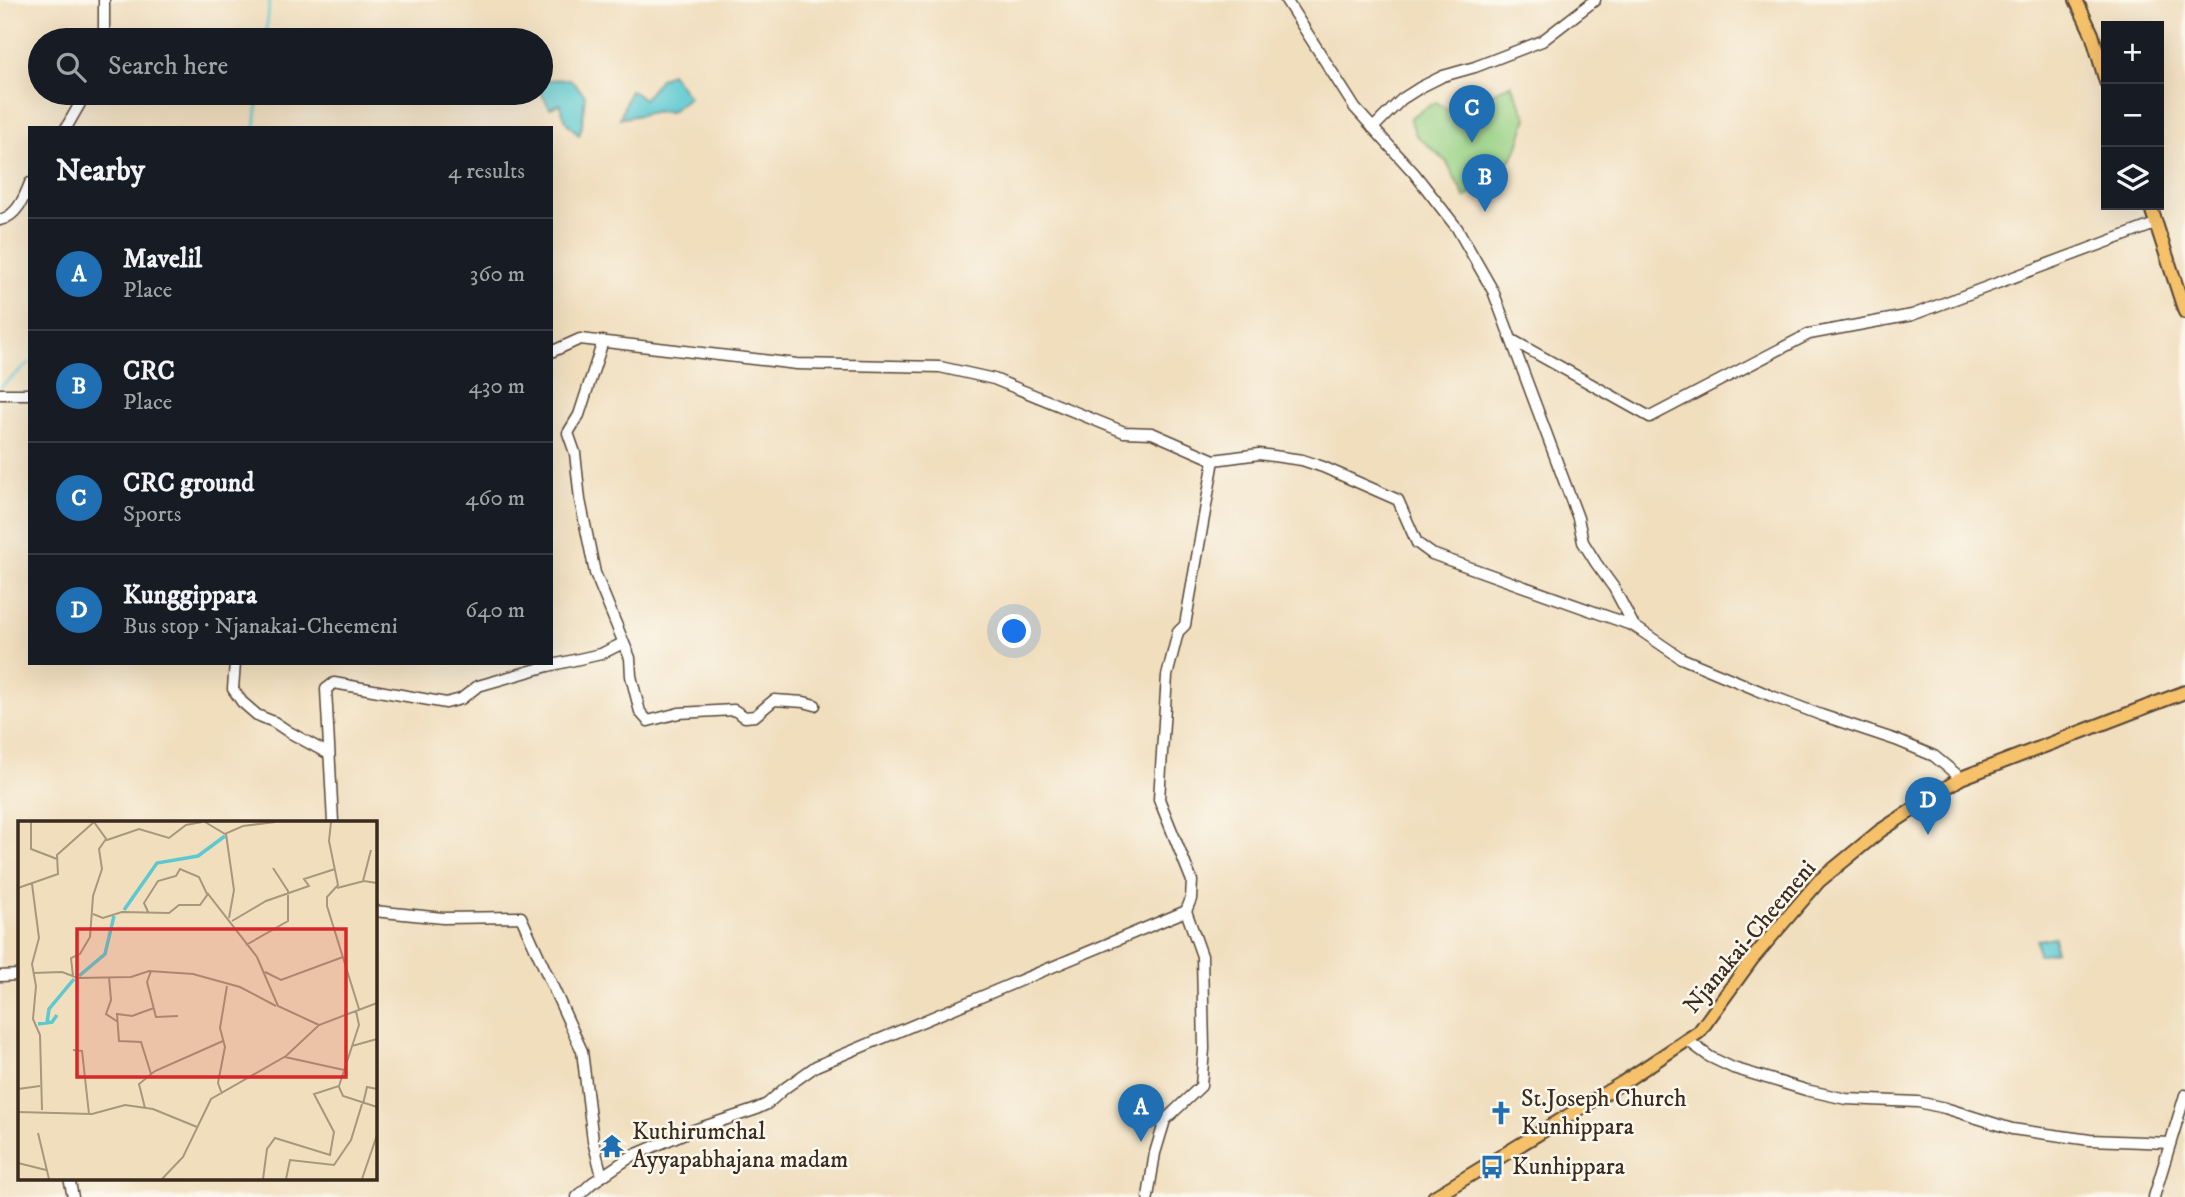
<!DOCTYPE html>
<html lang="en">
<head>
<meta charset="utf-8">
<style>
	:root { --surface:#171b24; --page:#20242c; --text:#f1f3f6; --muted:#9ea1a6; --line:#363941; --accent:#1f6fb2 }
	body { margin:0; font-family:"IM FELL DW Pica",serif; background:var(--page); color:var(--text) }
	.controls { position:absolute; right:21px; top:21px; display:grid; overflow:hidden; border-radius:0px; box-shadow:0 7px 28px #0002 }
	.controls button { width:63px; height:63px; display:grid; place-items:center; padding:0; border:0; border-bottom:2px solid var(--line); background:var(--surface); color:var(--text); font:35px sans-serif }
	.you { position:absolute; left:1015px; top:632px; width:24px; height:24px; margin:-18px; border:5px solid #fff; border-radius:50%; background:#1a73e8; box-shadow:0 0 0 10px #1a73e833 }
	.badge { display:grid; place-items:center; width:46px; height:46px; border-radius:50%; background:var(--accent); color:#fff; font-size:23px; font-weight:700 }
	.pin { position:absolute; translate:-50% -58px; filter:drop-shadow(0 2px 4px #0008) }
	.pin::after { content:''; position:absolute; top:37px; width:24px; height:21px; background:inherit; clip-path:polygon(0 0,100% 0,50% 100%) }
	.list { margin:0; padding:0; list-style:none }
	h2 { display:flex; justify-content:space-between; align-items:center; height:91px; margin:0; padding:0 28px; font-size:30px }
	h2 small { font-size:23px; font-weight:400; color:var(--muted) }
	.list li { display:grid; grid-template-columns:46px 1fr auto; gap:21px; align-items:center; box-sizing:border-box; height:112px; padding:0 28px; border-top:2px solid var(--line) }
	.list b { display:block; font-size:26px; white-space:nowrap }
	.list p { margin:0; font-size:23px; white-space:nowrap; color:var(--muted) }
	.list em { font-size:23px; font-style:normal; color:var(--muted) }
	.icon { flex:none; width:38px; height:38px; fill:none; stroke:currentColor; stroke-width:2; stroke-linecap:round; stroke-linejoin:round }
	.map { position:relative; flex:none; width:2185px; height:1197px; overflow:hidden }
	.search { position:absolute; background:var(--surface); box-shadow:0 7px 28px #0002; left:28px; top:28px; width:525px; height:77px; display:flex; align-items:center; gap:18px; box-sizing:border-box; padding:0 24px; border-radius:38px; color:var(--muted); font-size:26px }
	.panel { position:absolute; background:var(--surface); box-shadow:0 7px 28px #0002; left:28px; top:126px; width:525px; height:539px; border-radius:0px }
	.map>svg:first-child { display:block }
	.green { fill:#97d184; stroke:#697e51; stroke-width:2 }
	.water { fill:#5cc9d1; stroke:#4c7a78; stroke-width:2 }
	.lines { fill:none; stroke-linecap:round; stroke-linejoin:round }
	.stream { stroke:#5cc9d1; stroke-width:2.5 }
	.minor-casing { stroke:#564536; stroke-width:13 }
	.major-casing { stroke:#564536; stroke-width:16 }
	.minor { stroke:#fff; stroke-width:10 }
	.major { stroke:#f5c16b; stroke-width:12 }
	.labels { text-anchor:middle; dominant-baseline:central; stroke-width:5; stroke-linejoin:round; paint-order:stroke }
	.street-label { font-size:24px; fill:#3b2a1e; stroke:#fbf7ec }
	.poi-label { font-size:24px; fill:#3b2a1e; stroke:#fbf7ec; text-anchor:start }
	.inset-river { fill:none; stroke:#5cc9d1; stroke-width:3.5 }
	.inset-road { fill:none; stroke:#a8967d; stroke-width:2 }
	.view { fill:#d62828; fill-opacity:0.15; stroke:#d62828; stroke-width:3.5 }
	.inset-edge { fill:none; stroke:#3b2a1e; stroke-width:3.5 }
</style>
</head>
<body>
<div class="map">
<svg width="2185" height="1197" viewBox="0 0 2185 1197">
	<rect width="100%" height="100%" fill="#fbf7ec"/>
	<filter id="ink" filterUnits="userSpaceOnUse"><feTurbulence type="fractalNoise" baseFrequency=".0143" numOctaves="2"/><feDisplacementMap in="SourceGraphic" scale="14" xChannelSelector="R" yChannelSelector="G"/><feConvolveMatrix kernelMatrix="1 2 1 2 8 2 1 2 1" color-interpolation-filters="sRGB"/></filter>
	<filter id="wash" filterUnits="userSpaceOnUse"><feTurbulence type="fractalNoise" baseFrequency=".00686" numOctaves="4" result="noise"/><feDisplacementMap in="SourceGraphic" scale="28" xChannelSelector="R" yChannelSelector="G"/><feGaussianBlur stdDeviation="1.57" result="paint"/><feColorMatrix in="noise" values="0 0 0 0 0 0 0 0 0 0 0 0 0 0 0 0 0 1.4 0 .05"/><feComposite in="paint" operator="in"/></filter>
	<g filter="url(#wash)">
		<rect width="100%" height="100%" fill="#f0debd"/>
		<path class="green" d="M 1511,84 L 1527,118 L 1516,152 L 1500,174 L 1465,198 L 1446,161 L 1416,135 L 1410,118 L 1436,102 L 1460,117 L 1484,97 Z"/>
		<g class="water">
			<path d="M 671,73 L 689,97 L 670,112 C 650,109 640,117 620,118 L 630,90 L 644,99 L 660,79 Z"/>
			<path d="M 570,79 L 585,95 L 582,126 L 579,135 L 566,122 L 560,104 L 550,108 L 541,93 L 546,80 Z"/>
			<path d="M 2055,937 L 2055,951 L 2038,955 L 2037,940 Z"/>
		</g>
		<g class="lines">
			<g class="stream">
				<path d="M 265,40 L 270,0"/>
				<path d="M 255,128 L 259,93"/>
				<path d="M 1,386 L 30,363"/>
			</g>
		</g>
	</g>
	<g filter="url(#ink)">
		<g class="lines">
			<g class="minor-casing">
				<g id="minor">
					<path d="M 1286,0 L 1355,108 L 1414,173 L 1457,228 L 1493,291 L 1578,518 L 1583,542 L 1596,563 L 1614,588 L 1634,626 L 1681,658 L 1774,697 L 1821,715 L 1896,740 L 1934,756 L 1961,778"/>
					<path d="M 104,40 L 104,0"/>
					<path d="M 66,128 L 86,93"/>
					<path d="M 1373,128 L 1402,99 L 1421,87 L 1443,76 L 1475,67 L 1542,41 L 1595,0"/>
					<path d="M 0,220 C 17,216 24,198 30,183"/>
					<path d="M 1512,340 L 1650,417 L 1809,334 L 1912,315 L 2155,224"/>
					<path d="M 603,341 L 579,415 L 568,433 L 575,453 L 580,500 L 595,573 L 630,658 L 631,676 L 640,712 L 648,721 L 679,713 L 734,710 L 745,717 L 755,716 L 774,700 L 804,702 L 815,705"/>
					<path d="M 551,352 L 580,339 L 797,364 L 940,367 L 994,379 L 1124,432 L 1152,433 L 1214,460 L 1259,454 L 1302,460 L 1323,467 L 1398,500 L 1417,543 L 1432,554 L 1634,626"/>
					<path d="M 0,394 L 30,394"/>
					<path d="M 235,663 L 233,689 L 242,702 L 257,715 L 274,722 L 289,732 L 329,754"/>
					<path d="M 333,822 L 326,689 L 334,683 L 446,703 L 461,699 L 478,686 L 548,666 L 601,654 L 623,643"/>
					<path d="M 374,911 L 443,918 L 521,917 L 582,1051 L 593,1141 L 602,1176"/>
					<path d="M 0,976 L 19,975"/>
					<path d="M 1687,1040 L 1710,1057 L 1733,1068 L 1806,1090 L 1846,1099 L 1918,1102 L 1945,1108 L 2012,1129 L 2090,1140 L 2170,1143"/>
					<path d="M 69,1178 L 73,1197"/>
					<path d="M 577,1197 L 592,1183 L 632,1156 L 685,1133 L 754,1110 L 767,1104 L 785,1088 L 816,1066 L 1186,911"/>
					<path d="M 1148,1197 L 1155,1153 L 1165,1120 L 1201,1086 L 1204,1049 L 1202,956 L 1186,911 L 1191,899 L 1192,881 L 1159,799 L 1167,676 L 1178,632 L 1185,625 L 1214,460"/>
					<path d="M 2154,1197 L 2185,1095"/>
				</g>
			</g>
			<g class="major-casing">
				<g id="major">
					<path d="M 2076,0 L 2092,34 L 2106,82"/>
					<path d="M 2150,205 L 2185,312"/>
					<path d="M 1434,1197 L 1622,1083 L 1699,1032 L 1752,959 L 1819,881 L 1880,831 L 1961,778 L 2185,692"/>
				</g>
			</g>
			<use href="#minor" class="minor"/>
			<use href="#major" class="major"/>
		</g>
	</g>
	<defs>
		<g id="church-bare" transform="scale(1.89)"><path d="M-1.2-6h2.4v3.5h3.3v2.4h-3.3V6h-2.4V-.1h-3.3v-2.4h3.3Z" fill="#1f6fb2" stroke="#fbf7ec" stroke-width="2.5" paint-order="stroke"/></g>
		<g id="temple-bare" transform="scale(1.89)"><path d="M0-6L5-2H3V0L6.5 2.5H4V6H1.5V3h-3V6H-4V2.5H-6.5L-3 0V-2H-5Z" fill="#1f6fb2" stroke="#fbf7ec" stroke-width="2.5" paint-order="stroke"/></g>
		<g id="bus-bare" transform="scale(1.89)"><path d="M-5-6H5V4H4V6H2V4H-2V6H-4V4H-5ZM-3.5-4V0h7V-4ZM-3.5 1.2v1.5H-2V1.2ZM2 1.2v1.5H3.5V1.2Z" fill="#1f6fb2" stroke="#fbf7ec" stroke-width="2.5" paint-order="stroke"/></g>
	</defs>
	<g fill-rule="evenodd">
		<use href="#church-bare" x="1501" y="1113"/>
		<use href="#temple-bare" x="612" y="1146"/>
		<use href="#bus-bare" x="1492" y="1167"/>
	</g>
	<g class="labels">
		<g class="street-label">
			<text transform="translate(1750 937) rotate(-50)">Njanakai-Cheemeni</text>
		</g>
		<g class="poi-label">
			<text x="1521" y="1099">St.Joseph Church<tspan x="1521" dy="28">Kunhippara</tspan></text>
			<text x="632" y="1132">Kuthirumchal<tspan x="632" dy="28">Ayyapabhajana madam</tspan></text>
			<text x="1512" y="1167">Kunhippara</text>
		</g>
	</g>
	<g transform="translate(18 821)">
		<rect width="359" height="359" fill="#f0debd"/>
		<path class="inset-river" d="M 106,89 L 139,42 L 180,35 L 207,15M 61,155 L 87,133 L 96,95M 29,202 L 31,188 L 56,158M 20,203 L 34,201 L 39,194"/>
		<path class="inset-road" d="M 13,1 L 13,28 L 39,38M 76,1 L 89,19 L 121,8 L 151,17 L 168,4 L 184,1M 187,1 L 207,13 L 225,5 L 257,1M 313,1 L 311,20 L 320,64 L 309,76 L 309,85 L 341,188M 208,13 L 216,69 L 211,97M 345,60 L 353,29M 14,63 L 21,117 L 14,143 L 18,165 L 15,198 L 22,214 L 24,289M 0,67 L 40,53 L 39,34 L 76,1M 319,67 L 346,60 L 359,62M 75,93 L 85,97 L 104,91 L 151,92 L 161,84 L 182,84 L 190,73 L 239,136 L 260,185 L 301,204M 131,93 L 126,82 L 140,60 L 158,55 L 162,48 L 181,56 L 189,73M 214,100 L 248,80 L 291,65 L 286,58 L 317,48M 228,124 L 270,100 L 270,70 L 255,47M 133,150 L 129,161 L 138,196 L 160,195M 247,151 L 263,159 L 325,136M 15,152 L 44,151 L 60,157 L 113,156 L 131,150 L 175,153 L 222,166 L 258,185M 55,155 L 53,137 L 62,133 L 72,116 L 75,75 L 84,48 L 81,28 L 88,18M 91,156 L 93,179 L 88,193 L 100,201M 334,225 L 359,218M 55,229 L 64,230 L 71,293M 267,236 L 326,249M 133,253 L 123,221 L 101,220 L 99,193 L 114,195 L 136,187M 321,266 L 325,275 L 359,286M 0,268 L 22,265M 204,273 L 200,262 L 207,226 L 202,207 L 209,165M 345,283 L 349,266 L 359,268M 127,287 L 121,263 L 137,250 L 205,220M 0,291 L 74,293 L 107,284 L 135,288 L 179,306M 20,312 L 31,358M 0,342 L 28,349M 144,358 L 165,336 L 193,278 L 268,235 L 301,204 L 359,182M 245,358 L 249,328 L 257,317 L 312,334 L 316,311 L 296,273 L 321,265 L 341,204 L 338,190M 268,358 L 272,339 L 316,344 L 333,319 L 344,283M 344,358 L 359,314"/>
		<path class="view" d="M 59,108 L 328,108 L 328,256 L 59,256 Z"/>
		<rect width="359" height="359" class="inset-edge"/>
	</g>
</svg>
<div class="controls">
<button>+</button>
<button>−</button>
<button><svg class="icon" aria-label="layers" viewBox="0 0 24 24"><path d="M12 4l9 5-9 5-9-5zM3 14l9 5 9-5"/></svg></button>
</div>
<div class="you"></div>
<div class="pin badge" style="left:1141px;top:1142px">A</div>
<div class="pin badge" style="left:1485px;top:212px">B</div>
<div class="pin badge" style="left:1472px;top:143px">C</div>
<div class="pin badge" style="left:1928px;top:835px">D</div>
<div class="search"><svg class="icon" aria-label="search" viewBox="0 0 24 24"><circle cx="10" cy="10" r="6"/><path d="M15 15l6 6"/></svg>Search here</div>
<section class="panel">
<h2>Nearby<small>4 results</small></h2>
<ul class="list">
<li><span class="badge">A</span><div><b>Mavelil</b><p>Place</p></div><em>360 m</em></li>
<li><span class="badge">B</span><div><b>CRC</b><p>Place</p></div><em>430 m</em></li>
<li><span class="badge">C</span><div><b>CRC ground</b><p>Sports</p></div><em>460 m</em></li>
<li><span class="badge">D</span><div><b>Kunggippara</b><p>Bus stop · Njanakai-Cheemeni</p></div><em>640 m</em></li>
</ul>
</section>
</div>
</body>
</html>
